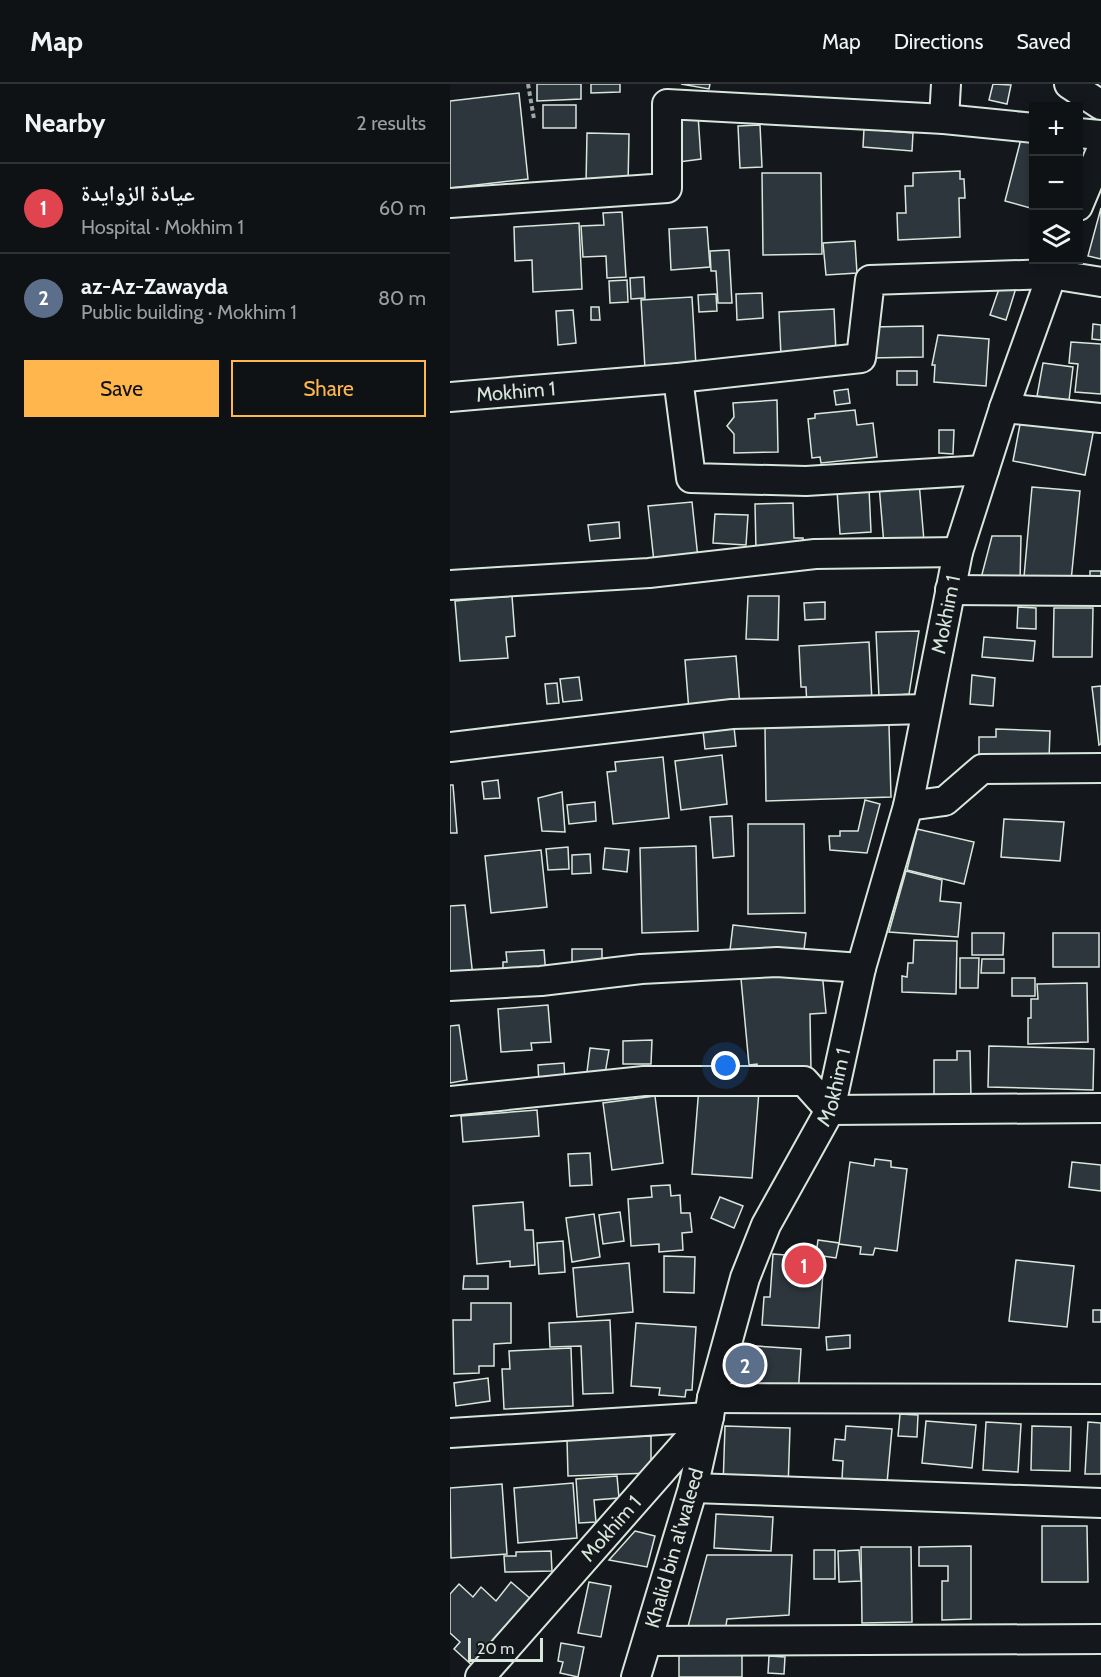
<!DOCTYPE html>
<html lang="en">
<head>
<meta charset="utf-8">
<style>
	:root { --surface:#0f1215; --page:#1d2022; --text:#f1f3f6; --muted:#9b9ea0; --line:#2f3234; --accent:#ffb74d }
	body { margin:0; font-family:Cabin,"Noto Naskh Arabic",sans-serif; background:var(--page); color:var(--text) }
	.controls { position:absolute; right:18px; top:18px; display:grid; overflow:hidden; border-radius:0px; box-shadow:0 3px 9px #0003 }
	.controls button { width:54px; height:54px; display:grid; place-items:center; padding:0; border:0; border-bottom:2px solid var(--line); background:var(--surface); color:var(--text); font:30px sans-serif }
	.scale { position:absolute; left:18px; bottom:15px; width:75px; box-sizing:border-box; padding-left:6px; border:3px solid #d8e6dc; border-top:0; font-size:16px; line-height:21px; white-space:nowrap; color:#d8e6dc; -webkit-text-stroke:4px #14181c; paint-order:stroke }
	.you { position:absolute; left:276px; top:982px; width:21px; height:21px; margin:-15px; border:4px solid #fff; border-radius:50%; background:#1a73e8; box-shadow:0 0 0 9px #1a73e833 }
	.badge { display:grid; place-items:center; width:39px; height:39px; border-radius:50%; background:var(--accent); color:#fff; font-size:20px; font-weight:700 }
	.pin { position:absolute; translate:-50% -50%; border:3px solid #fff; box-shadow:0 2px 6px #0006 }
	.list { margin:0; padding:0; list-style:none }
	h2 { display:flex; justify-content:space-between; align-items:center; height:78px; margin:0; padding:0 24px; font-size:26px }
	h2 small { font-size:20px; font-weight:400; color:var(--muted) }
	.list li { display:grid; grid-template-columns:39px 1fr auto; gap:18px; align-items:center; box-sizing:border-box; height:90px; padding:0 24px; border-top:2px solid var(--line) }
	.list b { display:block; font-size:22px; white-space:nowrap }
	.list p { margin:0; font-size:20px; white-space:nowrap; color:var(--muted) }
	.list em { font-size:20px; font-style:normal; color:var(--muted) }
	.actions { display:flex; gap:12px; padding:18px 24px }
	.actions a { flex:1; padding:14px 0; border:2px solid var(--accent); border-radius:0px; text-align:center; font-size:21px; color:var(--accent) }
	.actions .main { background:var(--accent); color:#111 }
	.icon { flex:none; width:33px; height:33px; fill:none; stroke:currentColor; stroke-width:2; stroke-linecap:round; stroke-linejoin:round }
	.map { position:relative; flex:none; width:651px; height:1593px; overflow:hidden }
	header { display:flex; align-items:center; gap:36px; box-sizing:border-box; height:84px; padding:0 30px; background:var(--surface); border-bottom:2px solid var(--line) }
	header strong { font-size:28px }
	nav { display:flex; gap:33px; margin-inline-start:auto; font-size:21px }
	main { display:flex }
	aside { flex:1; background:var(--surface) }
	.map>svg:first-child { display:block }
	.building { fill:#2c363c; stroke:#d8e6dc; stroke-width:1.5 }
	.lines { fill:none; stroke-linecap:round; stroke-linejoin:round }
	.minor-casing { stroke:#d8e6dc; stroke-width:32 }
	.path { stroke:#9da8a2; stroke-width:4; stroke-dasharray:4.5 3; stroke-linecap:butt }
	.minor { stroke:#14181c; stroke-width:28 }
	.labels { text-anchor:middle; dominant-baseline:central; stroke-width:4.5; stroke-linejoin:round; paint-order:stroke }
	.street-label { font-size:20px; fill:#d8e6dc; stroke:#14181c }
</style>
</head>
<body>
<header>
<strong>Map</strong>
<nav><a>Map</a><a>Directions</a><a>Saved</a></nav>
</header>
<main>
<aside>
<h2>Nearby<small>2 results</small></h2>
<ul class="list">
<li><span class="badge" style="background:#e0444e">1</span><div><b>عيادة الزوايدة</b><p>Hospital · Mokhim 1</p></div><em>60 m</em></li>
<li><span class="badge" style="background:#5c6f8a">2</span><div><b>az-Az-Zawayda</b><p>Public building · Mokhim 1</p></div><em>80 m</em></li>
</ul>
<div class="actions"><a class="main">Save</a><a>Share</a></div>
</aside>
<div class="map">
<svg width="651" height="1593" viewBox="0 0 651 1593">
	<rect width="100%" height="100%" fill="#14181c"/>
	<g class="building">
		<path d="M 87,0 L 131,0 L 131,15 L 87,17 Z"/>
		<path d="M 141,0 L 170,0 L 170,8 L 141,9 Z"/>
		<path d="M 231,0 L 260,0 L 259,5 Z"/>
		<path d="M 543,0 L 561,1 L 557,20 L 539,16 Z"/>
		<path d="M 69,9 L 78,95 L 0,104 L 0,17 Z"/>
		<rect x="93" y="21" width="33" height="23"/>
		<path d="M 248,31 L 251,75 L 229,78 L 225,33 Z"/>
		<path d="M 310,41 L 312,83 L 290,84 L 288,42 Z"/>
		<path d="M 414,45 L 463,49 L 462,67 L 413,63 Z"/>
		<path d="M 137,49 L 179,50 L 178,100 L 136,100 Z"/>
		<path d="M 571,55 L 584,58 L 584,125 L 555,117 Z"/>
		<path d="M 510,87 L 510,95 L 514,95 L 515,114 L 509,114 L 510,153 L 448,156 L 447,129 L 456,129 L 455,102 L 463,102 L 463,89 Z"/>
		<path d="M 312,89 L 371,89 L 372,170 L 313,171 Z"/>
		<path d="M 651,124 L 651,175 L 638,172 Z"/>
		<path d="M 172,128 L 176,193 L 157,194 L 156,172 L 133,173 L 131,142 L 154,141 L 153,129 Z"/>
		<path d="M 129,139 L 132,205 L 83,208 L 82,176 L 65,177 L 64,143 Z"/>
		<path d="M 257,143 L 260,183 L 221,186 L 219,145 Z"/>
		<path d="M 405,157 L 407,189 L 376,191 L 373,159 Z"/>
		<path d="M 279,166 L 282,219 L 268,219 L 266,187 L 261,187 L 260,167 Z"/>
		<path d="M 194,193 L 195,214 L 181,215 L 180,194 Z"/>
		<path d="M 177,196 L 178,218 L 160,219 L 159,197 Z"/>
		<path d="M 551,199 L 566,204 L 556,236 L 540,231 Z"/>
		<path d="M 312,209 L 313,234 L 287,236 L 286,210 Z"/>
		<path d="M 266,210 L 267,227 L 249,228 L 248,211 Z"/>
		<path d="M 242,213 L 246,282 L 195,285 L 191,216 Z"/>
		<path d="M 141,223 L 149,223 L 150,236 L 141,236 Z"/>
		<path d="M 384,225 L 386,268 L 331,272 L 329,228 Z"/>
		<path d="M 123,226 L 126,259 L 108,261 L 106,227 Z"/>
		<path d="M 643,240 L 651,241 L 651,256 L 642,255 Z"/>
		<path d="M 473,242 L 473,273 L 420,274 L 420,243 Z"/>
		<path d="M 488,251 L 539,255 L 536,302 L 484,298 L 485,281 L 482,281 Z"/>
		<path d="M 621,258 L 651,260 L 651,310 L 625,308 L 628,280 L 619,279 Z"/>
		<path d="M 593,279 L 623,283 L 618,325 L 599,323 L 601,314 L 587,312 Z"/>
		<rect x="447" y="287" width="20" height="14"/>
		<path d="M 398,305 L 400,319 L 386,321 L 384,307 Z"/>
		<path d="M 327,316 L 328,368 L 284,369 L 284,350 L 277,342 L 284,333 L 283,319 Z"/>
		<path d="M 405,326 L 407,341 L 423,339 L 427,373 L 371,379 L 370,373 L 362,374 L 358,335 L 365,334 L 365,330 Z"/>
		<path d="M 572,330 L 644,344 L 635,391 L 563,377 Z"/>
		<path d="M 489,346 L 504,346 L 503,370 L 489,369 Z"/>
		<path d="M 469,398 L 474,457 L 434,461 L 429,401 Z"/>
		<path d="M 582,403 L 630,407 L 621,497 L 574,493 Z"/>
		<path d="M 419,404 L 421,448 L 390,450 L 387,406 Z"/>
		<path d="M 242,418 L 248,474 L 204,478 L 198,422 Z"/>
		<path d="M 343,419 L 344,454 L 353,454 L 353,466 L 306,467 L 305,420 Z"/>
		<path d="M 265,430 L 298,431 L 296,461 L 263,459 Z"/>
		<path d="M 169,438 L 170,454 L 140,457 L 138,441 Z"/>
		<path d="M 542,452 L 571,452 L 570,499 L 530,498 Z"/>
		<rect x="640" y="487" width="11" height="12"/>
		<path d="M 62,512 L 65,552 L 56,553 L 58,574 L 10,577 L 5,517 Z"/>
		<path d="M 298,512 L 329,512 L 328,556 L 296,555 Z"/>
		<path d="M 375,518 L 375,535 L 355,536 L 354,519 Z"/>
		<path d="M 568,523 L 586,524 L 586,545 L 567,544 Z"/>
		<path d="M 604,524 L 643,524 L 642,573 L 603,573 Z"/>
		<path d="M 469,547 L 459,610 L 429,613 L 426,548 Z"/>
		<path d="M 534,553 L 585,557 L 583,577 L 532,573 Z"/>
		<path d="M 419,558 L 422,618 L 357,623 L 356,603 L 351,603 L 349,562 Z"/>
		<path d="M 286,572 L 290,622 L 239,627 L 235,576 Z"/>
		<path d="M 522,591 L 545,594 L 543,622 L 520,620 Z"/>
		<path d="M 129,593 L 132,616 L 113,618 L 110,595 Z"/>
		<path d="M 107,599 L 109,619 L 97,620 L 95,600 Z"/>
		<path d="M 651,602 L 651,660 L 649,661 L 642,603 Z"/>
		<path d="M 439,641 L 441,713 L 316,717 L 315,644 Z"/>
		<path d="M 284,643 L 286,662 L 255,665 L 253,647 Z"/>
		<path d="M 546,645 L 600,647 L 599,675 L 529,673 L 529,653 L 546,653 Z"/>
		<path d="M 272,671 L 277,720 L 231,726 L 225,677 Z"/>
		<path d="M 213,673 L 219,734 L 163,740 L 157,688 L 166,687 L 165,678 Z"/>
		<path d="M 48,696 L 50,714 L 34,715 L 32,698 Z"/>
		<path d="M 0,701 L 3,701 L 7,749 L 0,749 Z"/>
		<path d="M 112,708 L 115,748 L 92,747 L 88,714 Z"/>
		<path d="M 415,716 L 430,720 L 417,769 L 380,766 L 379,752 L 390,752 L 390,747 L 408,747 Z"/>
		<path d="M 145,718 L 146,737 L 119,740 L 117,721 Z"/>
		<path d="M 282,732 L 284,772 L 263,774 L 260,733 Z"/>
		<path d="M 554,735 L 614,738 L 610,777 L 551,773 Z"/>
		<path d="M 298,740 L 354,740 L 355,829 L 298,830 Z"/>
		<path d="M 467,745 L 524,758 L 514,800 L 457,786 Z"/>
		<path d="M 246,762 L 248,847 L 192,849 L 190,764 Z"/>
		<path d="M 118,763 L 119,785 L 98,786 L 96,765 Z"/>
		<path d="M 155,764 L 179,766 L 177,788 L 153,785 Z"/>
		<path d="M 91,766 L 97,823 L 41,829 L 35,772 Z"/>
		<path d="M 140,770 L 141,789 L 122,790 L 122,771 Z"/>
		<path d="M 456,787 L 492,796 L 490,817 L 511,819 L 508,853 L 439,848 Z"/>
		<path d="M 15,821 L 23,893 L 0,896 L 0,822 Z"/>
		<path d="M 283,841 L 356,849 L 353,874 L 280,866 Z"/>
		<path d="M 522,849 L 554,849 L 553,871 L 522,871 Z"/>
		<rect x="603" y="849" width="46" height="34"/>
		<path d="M 464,856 L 507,857 L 506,910 L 452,908 L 452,892 L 457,893 L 458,879 L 463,879 Z"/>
		<rect x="122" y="865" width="30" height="21"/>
		<path d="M 94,866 L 96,892 L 53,894 L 53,878 L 57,878 L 56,868 Z"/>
		<path d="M 510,874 L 529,874 L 528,904 L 510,904 Z"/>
		<path d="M 532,875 L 554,875 L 554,889 L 531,889 Z"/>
		<path d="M 372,887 L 376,929 L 360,930 L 361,986 L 308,991 L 307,980 L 299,981 L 291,895 Z"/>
		<rect x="562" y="894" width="23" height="18"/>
		<path d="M 637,899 L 638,958 L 578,960 L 578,934 L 581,934 L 581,915 L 588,915 L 587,900 Z"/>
		<path d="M 98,921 L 101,958 L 81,959 L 82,966 L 51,968 L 48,925 Z"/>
		<path d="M 9,941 L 17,996 L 0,999 L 0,942 Z"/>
		<path d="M 202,956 L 201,980 L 173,980 L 173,957 Z"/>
		<path d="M 539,962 L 644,965 L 643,1006 L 538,1003 Z"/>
		<path d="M 140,964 L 159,966 L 155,990 L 137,988 Z"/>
		<path d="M 507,967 L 520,967 L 521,1014 L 484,1014 L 484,976 L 507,976 Z"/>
		<path d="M 114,979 L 115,997 L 89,1000 L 88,981 Z"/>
		<path d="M 249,1003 L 309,1007 L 302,1094 L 242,1090 Z"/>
		<path d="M 205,1012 L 213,1079 L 162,1086 L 153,1019 Z"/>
		<path d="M 87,1026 L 89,1052 L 13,1058 L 11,1032 Z"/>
		<path d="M 140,1069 L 142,1101 L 120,1102 L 118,1070 Z"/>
		<path d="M 425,1075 L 441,1077 L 441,1083 L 457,1085 L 447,1167 L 425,1164 L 423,1171 L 410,1170 L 411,1163 L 389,1160 L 400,1078 L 424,1082 Z"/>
		<path d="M 622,1078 L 651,1081 L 651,1107 L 619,1103 Z"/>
		<path d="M 220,1101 L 221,1112 L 230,1111 L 231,1129 L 240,1129 L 242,1148 L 232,1149 L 233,1166 L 209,1168 L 209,1160 L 181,1162 L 178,1115 L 202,1113 L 201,1102 Z"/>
		<path d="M 270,1113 L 293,1122 L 284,1144 L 261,1134 Z"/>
		<path d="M 73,1118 L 75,1146 L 83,1146 L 85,1181 L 60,1183 L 60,1177 L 27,1180 L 23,1122 Z"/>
		<path d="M 170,1128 L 174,1157 L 153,1160 L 149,1131 Z"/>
		<path d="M 144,1130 L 150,1173 L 122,1178 L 116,1134 Z"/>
		<path d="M 368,1156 L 389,1159 L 386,1174 L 366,1171 Z"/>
		<path d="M 113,1157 L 115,1188 L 89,1190 L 87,1159 Z"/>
		<path d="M 323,1170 L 374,1174 L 369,1244 L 312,1241 L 314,1213 L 320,1213 Z"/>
		<path d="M 214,1172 L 245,1173 L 244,1209 L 214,1208 Z"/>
		<path d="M 566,1176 L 624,1182 L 617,1243 L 559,1237 Z"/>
		<path d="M 179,1179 L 183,1228 L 127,1233 L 123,1184 Z"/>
		<path d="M 14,1192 L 38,1192 L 38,1205 L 13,1205 Z"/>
		<path d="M 21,1219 L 61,1219 L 61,1259 L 44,1260 L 44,1282 L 29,1282 L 29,1289 L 4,1290 L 3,1236 L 21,1236 Z"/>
		<rect x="643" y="1226" width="8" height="12"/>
		<path d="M 160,1236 L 163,1309 L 133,1310 L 131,1262 L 100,1263 L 99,1239 Z"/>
		<path d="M 186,1239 L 246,1243 L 242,1306 L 236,1306 L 235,1313 L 209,1311 L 210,1304 L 181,1302 Z"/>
		<path d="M 400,1251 L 400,1264 L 377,1266 L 376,1253 Z"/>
		<path d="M 291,1261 L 351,1265 L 348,1312 L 288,1308 Z"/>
		<path d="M 121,1264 L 123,1322 L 54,1325 L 52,1285 L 60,1285 L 59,1267 Z"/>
		<path d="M 38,1294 L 40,1317 L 6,1322 L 4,1299 Z"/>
		<path d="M 450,1330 L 468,1331 L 467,1353 L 448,1352 Z"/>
		<path d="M 476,1337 L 526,1341 L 522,1384 L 472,1379 Z"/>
		<path d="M 536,1338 L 571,1340 L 568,1388 L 533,1386 Z"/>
		<path d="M 638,1338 L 651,1339 L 651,1390 L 635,1390 Z"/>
		<path d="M 275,1342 L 340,1344 L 338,1405 L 273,1403 Z"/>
		<path d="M 396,1342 L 442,1345 L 437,1399 L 392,1395 L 393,1377 L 383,1376 L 385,1355 L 395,1356 Z"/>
		<path d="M 582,1342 L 621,1343 L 620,1387 L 581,1386 Z"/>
		<path d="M 201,1352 L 201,1389 L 118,1392 L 117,1355 Z"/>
		<path d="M 167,1392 L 169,1414 L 144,1416 L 146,1438 L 129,1439 L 126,1395 Z"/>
		<path d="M 123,1399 L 127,1454 L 68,1459 L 64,1404 Z"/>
		<path d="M 52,1400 L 57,1470 L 1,1474 L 0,1404 Z"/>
		<path d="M 266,1430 L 323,1433 L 321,1467 L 264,1464 Z"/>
		<path d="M 592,1442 L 637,1442 L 638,1498 L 592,1498 Z"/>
		<path d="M 185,1447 L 205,1452 L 197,1483 L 159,1476 Z"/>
		<path d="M 521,1462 L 521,1535 L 492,1536 L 492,1497 L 498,1497 L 498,1482 L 469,1482 L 469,1463 Z"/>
		<path d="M 411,1463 L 461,1463 L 462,1538 L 412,1539 Z"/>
		<rect x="364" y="1466" width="21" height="29"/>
		<path d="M 409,1466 L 411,1497 L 389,1498 L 388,1467 Z"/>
		<path d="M 101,1467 L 102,1487 L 55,1488 L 54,1472 L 66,1472 L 66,1468 Z"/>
		<path d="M 257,1471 L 342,1471 L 339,1531 L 277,1535 L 274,1555 L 236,1550 Z"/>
		<path d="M 61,1498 L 82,1516 L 24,1583 L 4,1565 L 10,1558 L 0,1549 L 0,1510 L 9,1500 L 23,1513 L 31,1503 L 46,1517 Z"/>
		<path d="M 139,1498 L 161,1502 L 151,1553 L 128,1549 Z"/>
		<path d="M 111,1559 L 134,1563 L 128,1593 L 110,1589 L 113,1578 L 108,1577 Z"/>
		<rect x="229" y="1567" width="63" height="26"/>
		<path d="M 319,1572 L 335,1573 L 334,1590 L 318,1589 Z"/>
	</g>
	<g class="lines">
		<g class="minor-casing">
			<g id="minor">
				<path d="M 619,0 L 651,21"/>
				<path d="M 494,35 L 496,0"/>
				<path d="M 628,49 L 651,51"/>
				<path d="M 0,119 L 217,104 L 217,20 L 494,35 L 584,44"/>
				<path d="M 628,122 L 651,67"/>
				<path d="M 228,294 L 241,394 L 356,397 L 534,386"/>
				<path id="s1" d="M 0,313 L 228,294 L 411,274 L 420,196 L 601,190 L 651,198"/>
				<path d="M 554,324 L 651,334"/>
				<path d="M 0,501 L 199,489 L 365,470 L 508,468"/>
				<path d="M 500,506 L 651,507"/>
				<path d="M 0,663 L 282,630 L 476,625"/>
				<path d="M 458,722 L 495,717 L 532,685 L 651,684"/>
				<path d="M 0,902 L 91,897 L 191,885 L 327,878 L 411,884"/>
				<path d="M 0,1017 L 194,997 L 354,997 L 380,1026 L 651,1024"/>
				<path d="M 262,1314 L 651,1315"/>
				<path d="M 0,1349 L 259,1333 L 243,1404 L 186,1593"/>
				<path d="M 243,1404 L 651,1419"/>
				<path d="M 198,1557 L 651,1555"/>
				<path id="s2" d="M 30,1593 L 259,1333 L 262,1314 L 295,1194 L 316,1141 L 380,1026 L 411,884 L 458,722 L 508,468 L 554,324 L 607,176"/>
			</g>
		</g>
		<path class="path" d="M 78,0 L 84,35"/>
		<use href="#minor" class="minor"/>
	</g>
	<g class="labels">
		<g class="street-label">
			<text stroke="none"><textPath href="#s1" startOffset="66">Mokhim 1</textPath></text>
			<text stroke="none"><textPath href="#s2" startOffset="1188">Mokhim 1</textPath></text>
			<text stroke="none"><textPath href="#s2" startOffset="702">Mokhim 1</textPath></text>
			<text stroke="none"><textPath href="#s2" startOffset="198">Mokhim 1</textPath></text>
			<text transform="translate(224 1464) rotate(-74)">Khalid bin al'waleed</text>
		</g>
	</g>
</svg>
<div class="controls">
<button>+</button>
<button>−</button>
<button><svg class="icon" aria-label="layers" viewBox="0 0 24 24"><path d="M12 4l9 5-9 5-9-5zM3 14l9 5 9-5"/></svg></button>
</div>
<div class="scale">20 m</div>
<div class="you"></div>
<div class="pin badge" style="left:354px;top:1181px;background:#e0444e">1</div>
<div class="pin badge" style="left:295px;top:1281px;background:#5c6f8a">2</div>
</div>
</main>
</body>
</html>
